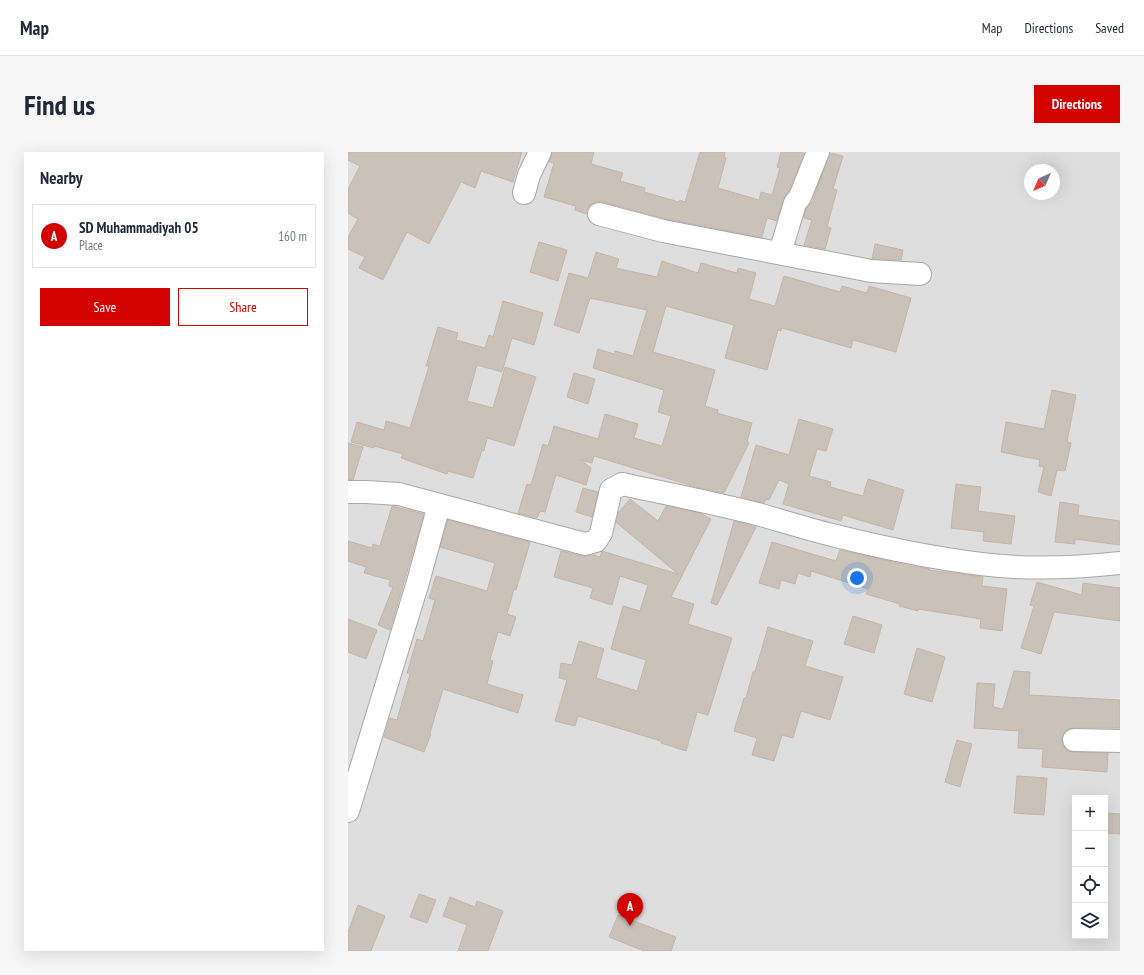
<!DOCTYPE html>
<html lang="en">
<head>
<meta charset="utf-8">
<style>
	:root { --surface:#fff; --page:#f6f6f7; --text:#1f2937; --muted:#747a83; --line:#e0e1e3; --accent:#d20200 }
	body { margin:0; font-family:"PT Sans Narrow",sans-serif; background:var(--page); color:var(--text) }
	.controls { position:absolute; right:12px; bottom:12px; display:grid; overflow:hidden; border-radius:0px; box-shadow:0 4px 16px #0002 }
	.controls button { width:36px; height:36px; display:grid; place-items:center; padding:0; border:0; border-bottom:1px solid var(--line); background:var(--surface); color:var(--text); font:20px sans-serif }
	.compass { position:absolute; left:676px; top:12px; width:36px; height:36px; border-radius:50%; background:var(--surface); box-shadow:0 4px 16px #0002; rotate:224deg }
	.you { position:absolute; left:509px; top:426px; width:14px; height:14px; margin:-10px; border:3px solid #fff; border-radius:50%; background:#1a73e8; box-shadow:0 0 0 6px #1a73e833 }
	.badge { display:grid; place-items:center; width:26px; height:26px; border-radius:50%; background:var(--accent); color:#fff; font-size:13px; font-weight:700 }
	.pin { position:absolute; translate:-50% -33px; filter:drop-shadow(0 1px 2px #0008) }
	.pin::after { content:''; position:absolute; top:21px; width:14px; height:12px; background:inherit; clip-path:polygon(0 0,100% 0,50% 100%) }
	.list { margin:0; padding:0; list-style:none }
	h2 { display:flex; justify-content:space-between; align-items:center; height:52px; margin:0; padding:0 16px; font-size:17px }
	h2 small { font-size:13px; font-weight:400; color:var(--muted) }
	.list li { display:grid; grid-template-columns:26px 1fr auto; gap:12px; align-items:center; box-sizing:border-box; height:64px; margin:0 8px 8px; padding:0 8px; border:1px solid var(--line); border-radius:0px }
	.list b { display:block; font-size:15px; white-space:nowrap }
	.list p { margin:0; font-size:13px; white-space:nowrap; color:var(--muted) }
	.list em { font-size:13px; font-style:normal; color:var(--muted) }
	.actions { display:flex; gap:8px; padding:12px 16px }
	.actions a { flex:1; padding:9px 0; border:1px solid var(--accent); border-radius:0px; text-align:center; font-size:14px; color:var(--accent) }
	.actions .main { background:var(--accent); color:#fff }
	.icon { flex:none; width:22px; height:22px; fill:none; stroke:currentColor; stroke-width:2; stroke-linecap:round; stroke-linejoin:round }
	.map { position:relative; flex:none; width:772px; height:799px; overflow:hidden; border-radius:0px }
	header { display:flex; align-items:center; gap:24px; box-sizing:border-box; height:56px; padding:0 20px; background:var(--surface); border-bottom:1px solid var(--line) }
	header strong { font-size:19px }
	nav { display:flex; gap:22px; margin-inline-start:auto; font-size:14px }
	.intro { display:flex; align-items:center; justify-content:space-between; box-sizing:border-box; height:96px; padding:0 24px }
	h1 { margin:0; font-size:28px }
	.button { padding:10px 18px; border-radius:0px; background:var(--accent); color:#fff; font-size:14px; font-weight:700 }
	main { display:flex; gap:24px; padding:0 24px }
	aside { flex:1; background:var(--surface); border-radius:0px; box-shadow:0 4px 16px #0002 }
	.map>svg:first-child { display:block }
	.residential { fill:#dfdede; fill-rule:evenodd }
	.building { fill:#cac1b9; stroke:#c5b5a8 }
	.lines { fill:none; stroke-linecap:round; stroke-linejoin:round }
	.minor-casing { stroke:#a8a8a8; stroke-width:24 }
	.minor { stroke:#fff; stroke-width:22 }
</style>
</head>
<body>
<header>
<strong>Map</strong>
<nav><a>Map</a><a>Directions</a><a>Saved</a></nav>
</header>
<div class="intro"><h1>Find us</h1><a class="button">Directions</a></div>
<main>
<aside>
<h2>Nearby<small></small></h2>
<ul class="list">
<li><span class="badge">A</span><div><b>SD Muhammadiyah 05</b><p>Place</p></div><em>160 m</em></li>
</ul>
<div class="actions"><a class="main">Save</a><a>Share</a></div>
</aside>
<div class="map">
<svg width="772" height="799" viewBox="0 0 772 799">
	<rect width="100%" height="100%" fill="#f2eee7"/>
	<path class="residential" d="M 0,0 L 772,0 L 772,799 L 0,799 ZM 682,18 L 706,18 L 706,42 L 682,42 ZM 727,646 L 757,646 L 757,784 L 727,784 Z"/>
	<g class="building">
		<path d="M 0,0 L 174,0 L 165,30 L 133,19 L 127,36 L 113,30 L 81,92 L 59,80 L 35,128 L 11,116 L 17,105 L 0,97 L 0,85 L 10,67 L 0,61 L 0,37 L 12,14 L 0,8 Z"/>
		<path d="M 204,0 L 246,0 L 243,12 L 275,21 L 272,29 L 297,36 L 296,40 L 331,50 L 332,48 L 337,50 L 352,0 L 377,0 L 376,6 L 378,6 L 370,36 L 411,48 L 413,40 L 424,43 L 432,16 L 429,15 L 433,0 L 451,0 L 456,1 L 441,39 L 435,47 L 429,69 L 419,66 L 414,85 L 318,67 L 254,50 L 248,50 L 242,53 L 239,58 L 239,62 L 227,58 L 228,54 L 196,45 L 206,11 L 201,10 Z"/>
		<path d="M 482,1 L 495,4 L 485,37 L 489,38 L 479,75 L 483,76 L 477,97 L 456,93 L 464,68 L 456,66 L 458,57 L 464,50 Z"/>
		<path d="M 191,90 L 219,98 L 210,129 L 182,120 Z"/>
		<path d="M 527,92 L 555,98 L 553,108 L 524,107 Z"/>
		<path d="M 248,100 L 271,107 L 268,116 L 309,125 L 314,109 L 350,121 L 353,111 L 389,121 L 390,116 L 408,121 L 401,147 L 427,154 L 436,124 L 492,140 L 494,134 L 519,141 L 521,134 L 563,146 L 548,200 L 505,188 L 503,196 L 434,176 L 433,179 L 430,178 L 419,218 L 377,206 L 386,173 L 318,154 L 305,200 L 367,218 L 357,254 L 370,258 L 369,261 L 404,271 L 399,290 L 401,291 L 376,341 L 348,335 L 246,304 L 244,311 L 233,308 L 243,316 L 238,333 L 208,323 L 197,360 L 192,359 L 189,366 L 170,361 L 179,332 L 183,333 L 195,292 L 200,294 L 206,274 L 250,287 L 257,262 L 290,272 L 286,286 L 314,294 L 323,264 L 310,260 L 316,238 L 245,216 L 250,197 L 266,202 L 267,199 L 285,204 L 299,158 L 242,146 L 231,181 L 206,173 L 221,121 L 240,126 Z"/>
		<path d="M 155,149 L 195,161 L 186,193 L 164,186 L 154,220 L 129,213 L 119,249 L 145,256 L 157,215 L 188,225 L 166,294 L 139,286 L 136,299 L 134,298 L 125,326 L 100,319 L 99,322 L 53,306 L 55,302 L 26,294 L 26,296 L 3,290 L 9,270 L 36,278 L 38,269 L 62,276 L 81,214 L 78,214 L 90,175 L 110,181 L 108,188 L 137,196 L 141,183 L 145,185 Z"/>
		<path d="M 226,221 L 247,227 L 240,252 L 219,245 Z"/>
		<path d="M 704,238 L 728,243 L 719,290 L 723,291 L 717,319 L 709,318 L 703,344 L 690,340 L 696,315 L 691,314 L 692,308 L 653,300 L 658,270 L 696,277 Z"/>
		<path d="M 451,267 L 485,277 L 478,299 L 469,297 L 461,324 L 483,330 L 482,335 L 515,344 L 520,327 L 556,338 L 545,378 L 495,363 L 493,369 L 435,352 L 441,332 L 431,328 L 421,348 L 418,347 L 416,351 L 393,345 L 408,293 L 441,303 Z"/>
		<path d="M 0,291 L 15,295 L 5,328 L 0,328 Z"/>
		<path d="M 608,332 L 633,335 L 630,359 L 667,364 L 663,392 L 635,389 L 636,380 L 603,376 Z"/>
		<path d="M 235,336 L 250,340 L 244,365 L 228,360 Z"/>
		<path d="M 282,347 L 310,369 L 318,354 L 352,361 L 363,367 L 323,445 L 346,452 L 340,472 L 384,486 L 360,563 L 349,560 L 338,599 L 313,591 L 313,589 L 230,564 L 227,574 L 207,569 L 219,528 L 211,526 L 213,511 L 224,513 L 231,489 L 256,497 L 248,526 L 289,539 L 298,508 L 263,497 L 275,454 L 292,459 L 300,433 L 272,424 L 264,453 L 242,446 L 245,436 L 206,425 L 213,399 L 234,404 L 245,403 L 252,405 L 254,399 L 330,422 L 268,370 L 271,360 Z"/>
		<path d="M 712,350 L 731,353 L 730,363 L 772,369 L 772,393 L 727,387 L 727,392 L 707,390 Z"/>
		<path d="M 44,354 L 76,362 L 42,478 L 30,473 L 45,435 L 41,434 L 42,428 L 16,421 L 18,415 L 0,409 L 0,389 L 24,396 L 25,392 L 32,394 Z"/>
		<path d="M 100,368 L 182,390 L 168,438 L 166,437 L 159,462 L 168,465 L 162,484 L 150,480 L 142,508 L 145,509 L 139,532 L 175,543 L 170,561 L 95,537 L 82,581 L 83,582 L 76,600 L 36,585 L 42,566 L 49,568 L 62,522 L 59,521 L 69,487 L 75,489 L 87,448 L 81,446 L 88,424 L 139,439 L 147,411 L 92,395 Z"/>
		<path d="M 386,369 L 408,375 L 369,453 L 363,451 Z"/>
		<path d="M 424,390 L 488,409 L 492,398 L 563,414 L 582,417 L 581,418 L 635,425 L 634,434 L 659,437 L 654,479 L 632,476 L 633,467 L 570,457 L 570,459 L 551,454 L 552,452 L 518,442 L 520,437 L 463,419 L 462,425 L 450,421 L 447,432 L 433,428 L 431,437 L 411,431 Z"/>
		<path d="M 689,430 L 734,443 L 735,431 L 772,436 L 772,469 L 706,460 L 693,502 L 673,496 L 686,454 L 682,453 Z"/>
		<path d="M 505,464 L 534,473 L 526,501 L 496,492 Z"/>
		<path d="M 0,467 L 29,478 L 18,507 L 0,500 Z"/>
		<path d="M 420,475 L 465,489 L 457,514 L 495,525 L 482,568 L 453,559 L 445,586 L 434,583 L 426,609 L 404,603 L 409,586 L 386,579 L 396,546 L 398,546 L 405,520 L 407,520 Z"/>
		<path d="M 569,496 L 597,505 L 584,550 L 556,542 Z"/>
		<path d="M 666,519 L 682,520 L 681,543 L 772,548 L 772,576 L 726,576 L 720,577 L 716,581 L 714,587 L 715,594 L 720,599 L 726,600 L 760,601 L 759,620 L 694,615 L 695,597 L 670,596 L 671,579 L 626,576 L 629,531 L 647,532 L 645,555 L 655,557 Z"/>
		<path d="M 609,588 L 624,592 L 612,635 L 597,630 Z"/>
		<path d="M 669,624 L 699,626 L 696,663 L 666,661 Z"/>
		<path d="M 757,661 L 772,662 L 772,682 L 757,681 Z"/>
		<path d="M 71,742 L 88,748 L 79,771 L 62,765 Z"/>
		<path d="M 102,745 L 127,755 L 129,749 L 155,759 L 140,799 L 110,799 L 119,773 L 95,764 Z"/>
		<path d="M 10,753 L 37,764 L 23,799 L 0,799 L 0,780 Z"/>
		<path d="M 270,763 L 328,785 L 323,799 L 296,799 L 261,785 Z"/>
	</g>
	<g class="lines">
		<g class="minor-casing">
			<g id="minor">
				<path d="M 176,41 L 181,23 L 192,0"/>
				<path d="M 251,62 L 315,79 L 503,115 L 523,119 L 572,122"/>
				<path d="M 432,101 L 447,51 L 452,45 L 470,0"/>
				<path d="M 0,340 L 18,340 L 51,342 L 237,392 L 248,389 L 253,381 L 263,338 L 274,332 C 320,342 367,351 413,363 C 438,370 463,378 488,384 C 536,396 585,406 633,412 C 679,418 726,416 772,411"/>
				<path d="M 726,588 L 772,589"/>
				<path d="M 0,659 L 70,430 L 91,353"/>
			</g>
		</g>
		<use href="#minor" class="minor"/>
	</g>
</svg>
<div class="controls">
<button>+</button>
<button>−</button>
<button><svg class="icon" aria-label="locate" viewBox="0 0 24 24"><circle cx="12" cy="12" r="6"/><path d="M12 2v4M12 18v4M2 12h4M18 12h4"/></svg></button>
<button><svg class="icon" aria-label="layers" viewBox="0 0 24 24"><path d="M12 4l9 5-9 5-9-5zM3 14l9 5 9-5"/></svg></button>
</div>
<svg class="compass" viewBox="-18 -18 36 36"><path d="M0-13l5 13h-10z" fill="#e53935"/><path d="M0 13l5-13h-10z" fill="#747a83"/></svg>
<div class="you"></div>
<div class="pin badge" style="left:282px;top:774px">A</div>
</div>
</main>
</body>
</html>
